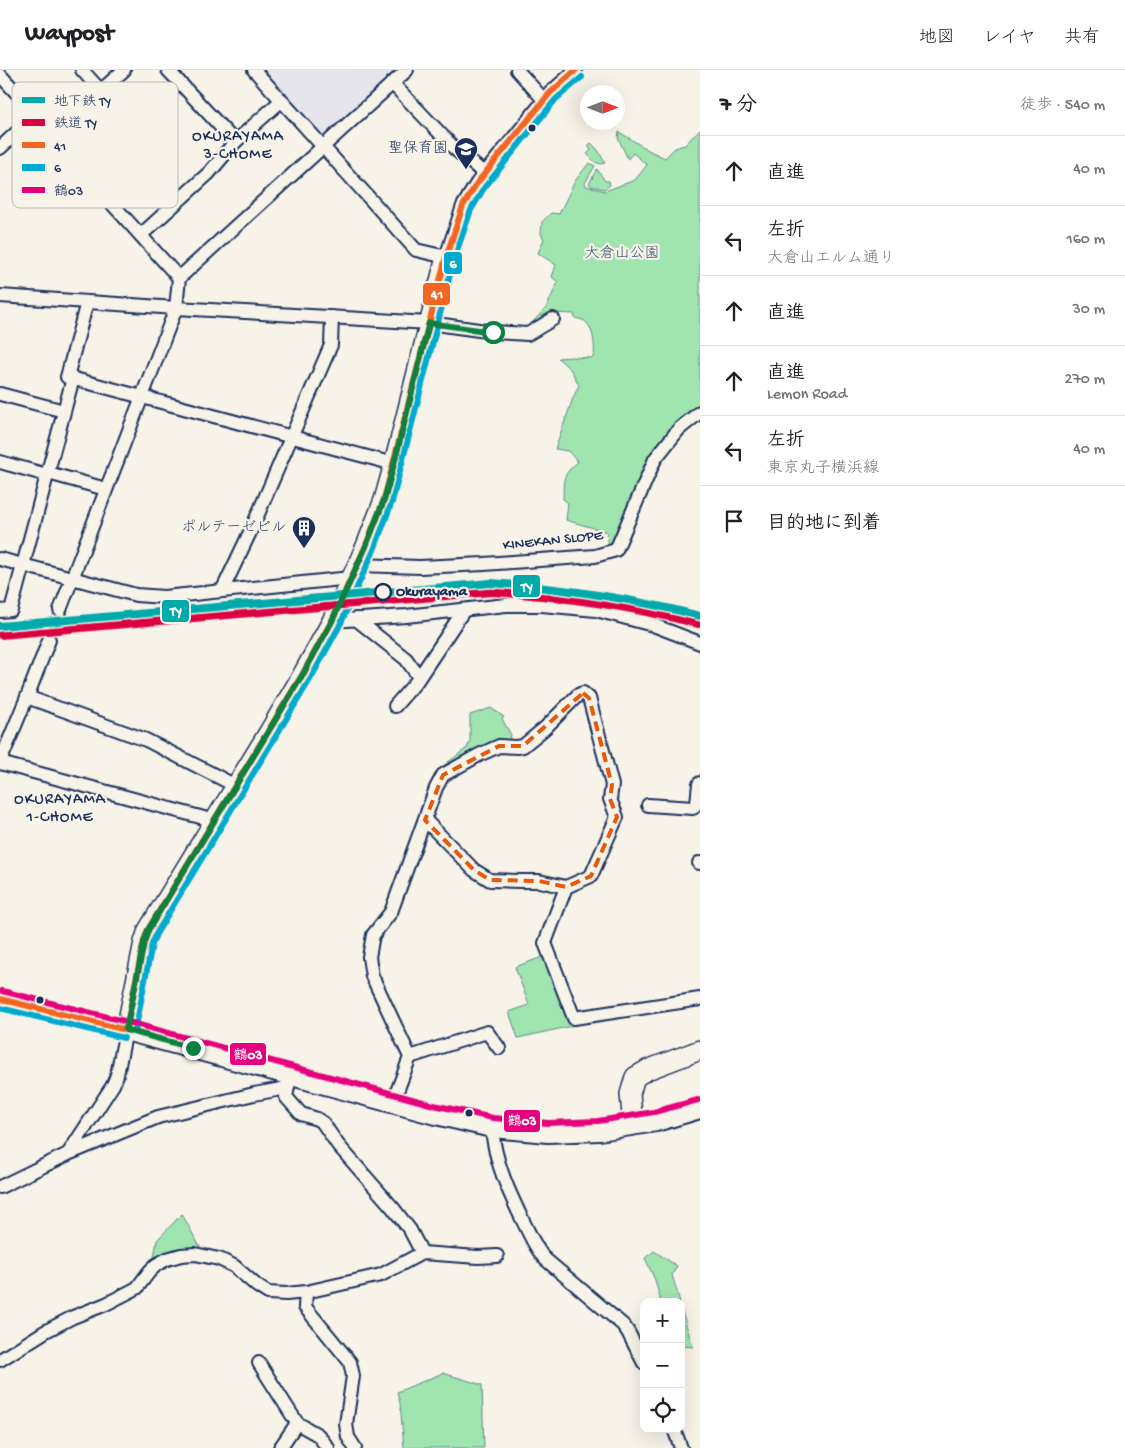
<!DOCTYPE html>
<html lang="ja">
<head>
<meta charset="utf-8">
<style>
	:root { --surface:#fff; --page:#f6f6f6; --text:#202124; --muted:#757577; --line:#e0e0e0 }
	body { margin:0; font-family:"Gochi Hand","Klee One",sans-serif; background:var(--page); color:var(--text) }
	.controls { position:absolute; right:15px; bottom:15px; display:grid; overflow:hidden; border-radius:10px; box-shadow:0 5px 20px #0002 }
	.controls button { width:45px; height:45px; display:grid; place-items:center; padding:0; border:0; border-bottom:1px solid var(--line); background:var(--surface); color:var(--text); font:25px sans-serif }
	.compass { position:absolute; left:580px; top:15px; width:45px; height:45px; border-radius:50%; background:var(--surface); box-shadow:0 5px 20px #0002; rotate:90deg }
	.stop { position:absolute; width:15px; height:15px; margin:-11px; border:4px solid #0b8043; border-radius:50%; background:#fff }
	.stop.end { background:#0b8043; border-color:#fff; box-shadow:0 1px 5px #0008 }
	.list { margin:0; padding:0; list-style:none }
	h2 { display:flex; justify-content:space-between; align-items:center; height:65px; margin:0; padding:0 20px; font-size:21px }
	h2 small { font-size:16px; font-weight:400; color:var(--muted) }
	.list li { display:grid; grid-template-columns:32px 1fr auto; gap:15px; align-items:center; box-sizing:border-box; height:70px; padding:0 20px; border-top:1px solid var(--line) }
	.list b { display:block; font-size:19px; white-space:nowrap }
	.list p { margin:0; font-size:16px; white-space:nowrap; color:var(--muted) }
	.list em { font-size:16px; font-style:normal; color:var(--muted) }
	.icon { flex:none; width:28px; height:28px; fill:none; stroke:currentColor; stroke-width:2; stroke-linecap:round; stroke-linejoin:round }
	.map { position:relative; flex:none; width:700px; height:1378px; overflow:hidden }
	header { display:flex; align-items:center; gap:30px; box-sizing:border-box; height:70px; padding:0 25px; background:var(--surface); border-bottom:1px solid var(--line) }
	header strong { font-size:24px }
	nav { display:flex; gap:28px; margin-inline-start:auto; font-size:18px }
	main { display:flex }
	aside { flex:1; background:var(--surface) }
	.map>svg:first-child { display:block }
	.built { fill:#e6e5ec }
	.green { fill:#a0e4b0; stroke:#5e8a87 }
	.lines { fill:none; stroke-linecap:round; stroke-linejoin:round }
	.street-tunnel { stroke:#cbcccc; stroke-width:12; stroke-dasharray:12 6; stroke-linecap:butt }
	.street-casing { stroke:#1b2f5e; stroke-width:16 }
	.secondary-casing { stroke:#1b2f5e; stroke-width:22 }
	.primary-casing { stroke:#1b2f5e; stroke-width:24 }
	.street { stroke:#f7f3e8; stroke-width:12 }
	.secondary { stroke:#f7f3e8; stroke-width:19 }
	.primary { stroke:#f7f3e8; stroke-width:20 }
	.bus-1-casing { stroke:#f7f3e8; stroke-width:10 }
	.bus-2-casing { stroke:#f7f3e8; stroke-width:10 }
	.bus-3-casing { stroke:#f7f3e8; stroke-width:10 }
	.bus-1 { stroke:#f26522; stroke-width:6 }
	.bus-2 { stroke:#00a9ce; stroke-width:6 }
	.bus-3 { stroke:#e5007d; stroke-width:6 }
	.rail-1-casing { stroke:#f7f3e8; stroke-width:11 }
	.rail-1 { stroke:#da0442; stroke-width:8 }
	.metro-1-casing { stroke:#f7f3e8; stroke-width:11 }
	.metro-1 { stroke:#01aaaa; stroke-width:8 }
	.route { stroke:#0b8043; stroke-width:6 }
	.marked { fill:none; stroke:#e8590c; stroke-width:4; stroke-dasharray:10 6; stroke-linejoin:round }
	.bus-dot { fill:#1b2f5e; stroke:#f7f3e8; stroke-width:2 }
	.stop-dot { fill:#f7f3e8; stroke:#1b2f5e; stroke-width:2.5 }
	.labels { text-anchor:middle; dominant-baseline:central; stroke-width:4.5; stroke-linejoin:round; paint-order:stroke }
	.poi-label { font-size:15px; fill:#1b2f5e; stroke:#f7f3e8; text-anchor:end }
	.park-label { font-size:15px; fill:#36536e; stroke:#f7f3e8 }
	.street-label { font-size:15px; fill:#1b2f5e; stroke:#f7f3e8 }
	.stop-label { font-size:15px; font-weight:bold; fill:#1b2f5e; stroke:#f7f3e8; text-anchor:start }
	.neighbourhood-label { font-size:16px; letter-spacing:1px; fill:#1b2f5e; stroke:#f7f3e8 }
	.key { fill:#f7f3e8; stroke:#b5b8bf; stroke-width:1 }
	.key-label { font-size:14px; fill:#1b2f5e }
	.line-badge { stroke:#f7f3e8; stroke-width:2 }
	.badge-label { font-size:14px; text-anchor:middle; font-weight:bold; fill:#fff }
</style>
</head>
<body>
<header>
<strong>Waypost</strong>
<nav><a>地図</a><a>レイヤ</a><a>共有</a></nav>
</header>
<main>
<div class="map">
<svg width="700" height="1378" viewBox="0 0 700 1378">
	<rect width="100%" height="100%" fill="#f7f3e8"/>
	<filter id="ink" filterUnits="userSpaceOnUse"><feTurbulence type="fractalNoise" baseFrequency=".02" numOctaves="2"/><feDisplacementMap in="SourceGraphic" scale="10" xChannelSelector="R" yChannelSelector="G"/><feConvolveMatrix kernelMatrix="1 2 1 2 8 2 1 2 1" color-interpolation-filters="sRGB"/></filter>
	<g filter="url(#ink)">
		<path class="built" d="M 263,0 L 399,0 L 325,68 Z"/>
		<g class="green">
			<path d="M 700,59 L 700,334 L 655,376 L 619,455 L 618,463 L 609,476 L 607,462 L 566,450 L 568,433 L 563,429 C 564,408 561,406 578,392 L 568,381 L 555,379 L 573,328 L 579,315 L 571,300 L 558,288 L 571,287 L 591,288 L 594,286 C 595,276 594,260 586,252 C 584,250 579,249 575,248 L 574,244 L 553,243 L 530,260 L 529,256 L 546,238 L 558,212 L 552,207 L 556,195 L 538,183 L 544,169 L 541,164 L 542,152 L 551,143 L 559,144 L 575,111 L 589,93 L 595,96 L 585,113 L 586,116 L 605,121 L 635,110 L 647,95 L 633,83 L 628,89 L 618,68 L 619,62 L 650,81 L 665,88 L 675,78 L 685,75 Z"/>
			<path d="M 591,73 L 598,80 L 605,93 C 597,96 593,90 587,84 L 591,80 L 588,76 Z"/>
			<path d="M 597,99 L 605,111 L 609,111 L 610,115 L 605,119 L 591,116 L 589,114 Z"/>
			<path d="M 491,638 L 504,647 L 502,649 L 511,665 L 507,674 L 445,700 L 443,696 L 467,678 L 470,672 L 470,645 Z"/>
			<path d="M 545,886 L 572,956 L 518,968 L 509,942 L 529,935 L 515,897 Z"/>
			<path d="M 182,1144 L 201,1179 L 153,1193 L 157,1170 Z"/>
			<path d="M 654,1181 L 677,1196 L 672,1205 L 680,1232 L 661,1232 L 655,1210 L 645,1188 Z"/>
			<path d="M 681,1238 L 693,1277 L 681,1276 Z"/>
			<path d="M 443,1303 L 482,1315 L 484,1378 L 404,1378 L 400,1333 L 397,1322 Z"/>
		</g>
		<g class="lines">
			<path class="street-tunnel" d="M 49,570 L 60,540"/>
			<g class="street-casing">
				<g id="street">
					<path d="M 82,0 L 101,21"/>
					<path d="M 168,0 L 235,72"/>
					<path d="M 254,0 L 416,180 L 446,187 L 463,136 L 477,113 L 550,23 L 576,0"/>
					<path d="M 517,0 L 544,30"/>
					<path d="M 0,5 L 68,78 L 74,87 L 79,97 L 179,208"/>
					<path d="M 392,13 L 455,79 L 485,104"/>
					<path d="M 54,63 L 124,0"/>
					<path d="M 0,78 L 37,44"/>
					<path d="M 141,165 L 209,103 L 235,72 L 282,30"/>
					<path d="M 0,226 L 176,238 L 429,253 L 493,262 L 528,264 L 553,249"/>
					<path d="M 87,232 L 67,307 L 394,394"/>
					<path d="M 0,324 L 64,341"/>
					<path d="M 0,392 L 47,405"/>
					<path d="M 48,403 L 106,419"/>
					<path d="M 0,489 L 136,525 L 164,527 L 351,508"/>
					<path d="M 357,495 L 420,497 L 484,494 L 595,486 L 616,480 L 655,389 L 679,359 L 700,342"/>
					<path d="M 222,521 L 252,458 L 331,275 L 332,247"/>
					<path d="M 60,540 L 176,238 L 179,208 L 407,0"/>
					<path d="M 0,541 L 11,540 L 73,308"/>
					<path d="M 356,549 L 406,589 L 419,607"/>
					<path d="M 332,551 L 406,546 L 506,535 L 542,535 L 596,540 L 653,555 L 700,573"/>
					<path d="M 49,570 L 27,627 L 146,670 L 236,716"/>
					<path d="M 395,636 L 416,612 L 464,540"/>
					<path d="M 0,692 L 27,627"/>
					<path d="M 0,693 L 215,751"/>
					<path d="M 648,735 L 693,738 L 697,733 L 699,714 L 700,713"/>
					<path d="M 425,750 L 474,800 L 490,810 L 520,811 L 539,811 L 566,817"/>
					<path d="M 699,793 L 700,793"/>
					<path d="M 410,987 L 487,962 L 499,978"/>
					<path d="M 289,1012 L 286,1027 L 301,1044 L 317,1049 L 323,1053 L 338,1075 L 393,1138 L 410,1160 L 422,1183"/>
					<path d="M 393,1032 L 410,987 L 372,906 L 369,887 L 373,865 L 391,842 L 436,718 L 443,705 L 479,685 L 499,676 L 517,677 L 523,676 L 545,658 L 578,625 L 583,623 L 589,628 L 612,715 L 610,729 L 617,747 L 591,806 L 566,817 L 545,873 L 574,948 L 700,929"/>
					<path d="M 492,1057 C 494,1091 510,1125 525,1155 C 531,1167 536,1179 545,1189 L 623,1255 L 628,1262 L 644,1293"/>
					<path d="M 68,1084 L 113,1015 L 117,1005 L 126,960"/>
					<path d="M 0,1117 L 68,1084 L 158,1047 L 254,1024 L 287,1018"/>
					<path d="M 306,1222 L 305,1237 L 350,1292 L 353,1306 L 346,1354 L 348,1367 L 355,1378"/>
					<path d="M 0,1290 L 46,1261 L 73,1247 L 106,1234 L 137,1218 L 149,1202 L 156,1195 L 167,1189 L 181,1185 L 195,1184 L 219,1189 L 234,1196 L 257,1216 L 268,1223 L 286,1224 L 306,1222 L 381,1205 L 422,1183 L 478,1187 L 497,1186"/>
					<path d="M 259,1293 L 297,1353 L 318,1365 L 328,1378"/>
					<path d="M 674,1359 L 681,1378"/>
					<path d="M 280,1378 L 297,1353"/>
				</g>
			</g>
			<g class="secondary-casing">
				<g id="secondary">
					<path d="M 126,960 L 144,872 L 148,860 L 269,662 L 303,604 L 332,551 L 366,476 L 384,430 L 394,394 L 446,187"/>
					<path d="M 633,1055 L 630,1024 L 635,1007 L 647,1000 L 700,980"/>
				</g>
			</g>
			<g class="primary-casing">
				<path id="primary" d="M 0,929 L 126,960 L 432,1043 L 492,1057 L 548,1062 L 599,1060 L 656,1051 L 700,1038"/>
			</g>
			<use href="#street" class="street"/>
			<use href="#secondary" class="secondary"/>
			<use href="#primary" class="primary"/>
			<g class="bus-1-casing">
				<g id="bus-1">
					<path d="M 0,929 L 126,960"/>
					<path d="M 126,960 L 144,872 L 148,860 L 303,604 L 332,551 L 366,476 L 384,430 L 446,187 L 463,136 L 477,113 L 550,23 L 576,0"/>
				</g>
			</g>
			<g class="bus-2-casing">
				<g id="bus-2">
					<path d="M 0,938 L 124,968"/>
					<path d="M 135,962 L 152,874 L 156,864 L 311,608 L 340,555 L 374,480 L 392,432 L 454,189 L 471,140 L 484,118 L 556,29 L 582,7"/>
				</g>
			</g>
			<g class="bus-3-casing">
				<path id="bus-3" d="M 2,921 L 128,952 L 434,1035 L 493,1048 L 548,1053 L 598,1051 L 654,1042 L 698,1030"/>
			</g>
			<use href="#bus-1" class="bus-1"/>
			<use href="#bus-2" class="bus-2"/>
			<use href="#bus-3" class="bus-3"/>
			<g class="rail-1-casing">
				<path id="rail-1" d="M 1,565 L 491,522 C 561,526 630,536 698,554"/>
			</g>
			<use href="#rail-1" class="rail-1"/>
			<g class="metro-1-casing">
				<path id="metro-1" d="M 0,556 L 491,513 C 562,518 631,528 700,546"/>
			</g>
			<use href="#metro-1" class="metro-1"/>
		</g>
	</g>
	<g class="lines" filter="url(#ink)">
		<path class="route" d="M 193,978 L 126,960 L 144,872 L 148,860 L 303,604 L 332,551 L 366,476 L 384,430 L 394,394 L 429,253 L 493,262"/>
	</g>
	<path class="marked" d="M 583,623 L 589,628 L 612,715 L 610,729 L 617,747 L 591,806 L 566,817 L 539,811 L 490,810 L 474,800 L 425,750 L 443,705 L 499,676 L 523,676 Z"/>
	<defs>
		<g id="school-pin" transform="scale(1.25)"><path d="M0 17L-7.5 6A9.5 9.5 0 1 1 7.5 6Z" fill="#1b2f5e" stroke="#f7f3e8"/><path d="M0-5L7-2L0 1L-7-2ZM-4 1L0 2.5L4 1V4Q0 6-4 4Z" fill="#fff"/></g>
		<g id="building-pin" transform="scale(1.25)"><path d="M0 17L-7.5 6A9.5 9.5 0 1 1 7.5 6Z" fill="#1b2f5e" stroke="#f7f3e8"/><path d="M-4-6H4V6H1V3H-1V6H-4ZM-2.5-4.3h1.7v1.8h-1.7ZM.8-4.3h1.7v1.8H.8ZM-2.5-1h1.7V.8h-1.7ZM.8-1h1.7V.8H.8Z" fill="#fff"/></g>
	</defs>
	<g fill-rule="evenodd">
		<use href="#school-pin" x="466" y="79"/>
		<use href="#building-pin" x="304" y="458"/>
	</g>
	<g class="bus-dot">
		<circle cx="532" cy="58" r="4.5"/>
		<circle cx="40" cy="930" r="4.5"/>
		<circle cx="469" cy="1043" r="4.5"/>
	</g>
	<circle class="stop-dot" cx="383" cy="522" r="8"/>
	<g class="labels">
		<g class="poi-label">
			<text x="448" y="79">聖保育園</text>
			<text x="286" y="458">ポルテーゼビル</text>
		</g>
		<g class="park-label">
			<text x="622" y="184">大倉山公園</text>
		</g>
		<g class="street-label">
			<text transform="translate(553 471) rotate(-6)">KINEKAN SLOPE</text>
		</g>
		<g class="stop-label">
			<text x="396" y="522">Okurayama</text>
		</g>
		<g class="neighbourhood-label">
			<text x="238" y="67">OKURAYAMA<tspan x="238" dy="18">3-CHOME</tspan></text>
			<text x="60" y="730">OKURAYAMA<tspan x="60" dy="18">1-CHOME</tspan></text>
		</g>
	</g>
	<rect x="12" y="12" width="166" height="126" rx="8" class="key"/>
	<rect x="22" y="27" width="23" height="6" fill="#01aaaa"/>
	<rect x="22" y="49" width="23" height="7" fill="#da0442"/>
	<rect x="22" y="72" width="23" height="6" fill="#f26522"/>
	<rect x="22" y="94" width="23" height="7" fill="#00a9ce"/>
	<rect x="22" y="117" width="23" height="6" fill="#e5007d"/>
	<g class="key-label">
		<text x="54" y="35">地下鉄 TY</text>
		<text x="54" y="57">鉄道 TY</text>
		<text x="54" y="80">41</text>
		<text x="54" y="102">6</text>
		<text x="54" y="125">鶴03</text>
	</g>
	<g class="line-badge">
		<rect x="443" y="181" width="20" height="24" rx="5" fill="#00a9ce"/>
		<rect x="422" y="212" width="29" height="24" rx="5" fill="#f26522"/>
		<rect x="512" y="504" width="29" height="24" rx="5" fill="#01aaaa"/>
		<rect x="161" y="529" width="29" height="24" rx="5" fill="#01aaaa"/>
		<rect x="229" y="972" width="38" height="24" rx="5" fill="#e5007d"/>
		<rect x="503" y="1039" width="38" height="24" rx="5" fill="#e5007d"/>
	</g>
	<g class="badge-label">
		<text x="453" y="198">6</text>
		<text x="437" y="228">41</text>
		<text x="527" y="521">TY</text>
		<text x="176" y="545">TY</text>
		<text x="248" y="989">鶴03</text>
		<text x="522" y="1055">鶴03</text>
	</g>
</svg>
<div class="controls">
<button>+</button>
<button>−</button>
<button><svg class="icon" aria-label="locate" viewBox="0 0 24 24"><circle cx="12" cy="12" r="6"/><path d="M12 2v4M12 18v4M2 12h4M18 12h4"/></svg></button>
</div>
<svg class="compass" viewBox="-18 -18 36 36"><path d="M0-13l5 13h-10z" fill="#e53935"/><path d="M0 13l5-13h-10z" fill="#757577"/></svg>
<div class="stop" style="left:493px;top:262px"></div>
<div class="stop end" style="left:193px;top:978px"></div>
</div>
<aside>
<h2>7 分<small>徒歩 · 540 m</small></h2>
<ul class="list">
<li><svg class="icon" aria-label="ahead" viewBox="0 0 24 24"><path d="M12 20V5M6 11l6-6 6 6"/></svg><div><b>直進</b></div><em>40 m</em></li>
<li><svg class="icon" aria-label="left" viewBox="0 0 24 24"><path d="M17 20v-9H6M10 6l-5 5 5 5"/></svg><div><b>左折</b><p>大倉山エルム通り</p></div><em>160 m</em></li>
<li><svg class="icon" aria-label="ahead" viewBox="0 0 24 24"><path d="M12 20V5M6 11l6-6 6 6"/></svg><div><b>直進</b></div><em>30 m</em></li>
<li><svg class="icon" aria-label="ahead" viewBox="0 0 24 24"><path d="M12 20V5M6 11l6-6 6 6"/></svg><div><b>直進</b><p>Lemon Road</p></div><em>270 m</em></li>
<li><svg class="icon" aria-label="left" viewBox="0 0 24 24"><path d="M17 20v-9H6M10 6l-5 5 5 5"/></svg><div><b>左折</b><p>東京丸子横浜線</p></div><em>40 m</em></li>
<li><svg class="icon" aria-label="arrive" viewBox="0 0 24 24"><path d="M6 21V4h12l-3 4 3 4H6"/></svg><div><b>目的地に到着</b></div></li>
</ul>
</aside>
</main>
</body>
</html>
